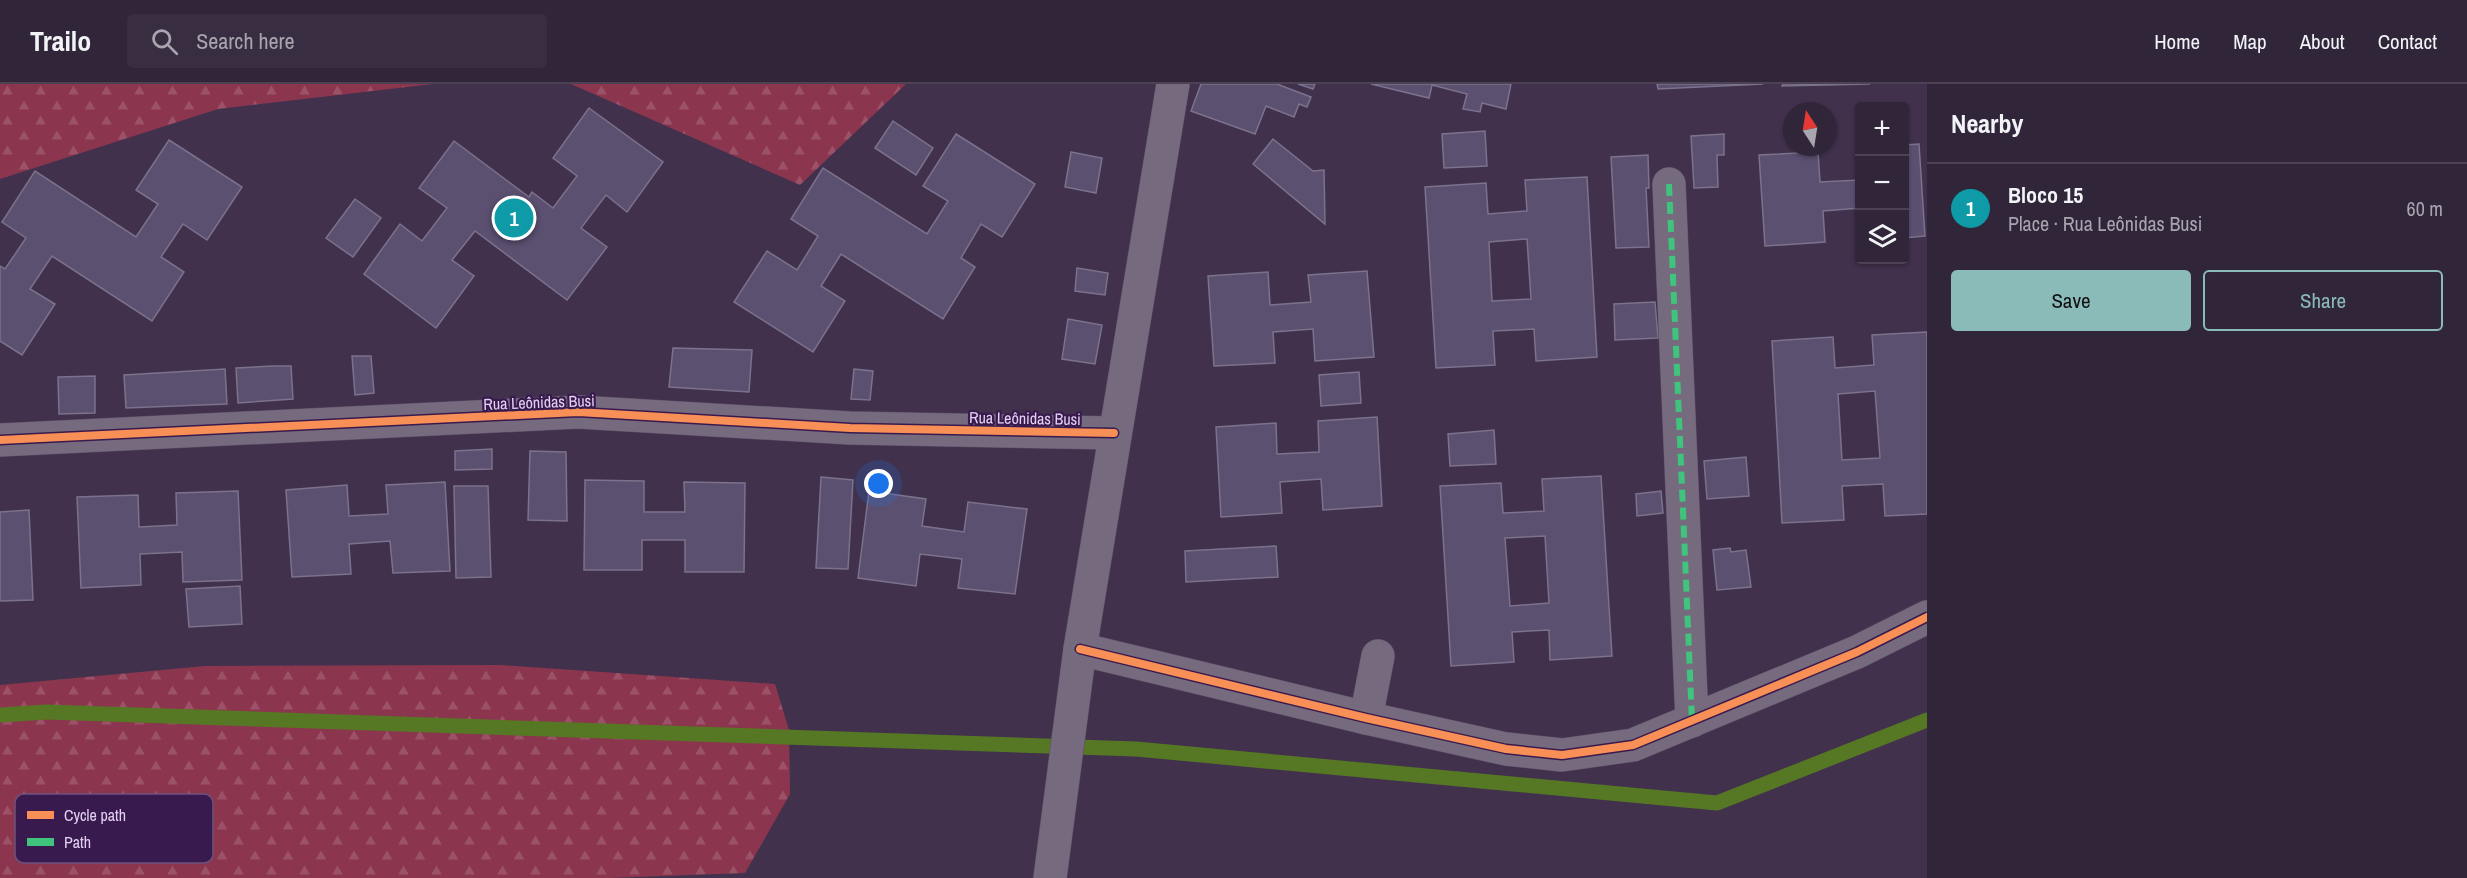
<!DOCTYPE html>
<html lang="en">
<head>
<meta charset="utf-8">
<style>
	:root { --surface:#31253a; --page:#392d42; --text:#f1f3f6; --muted:#a8a5af; --line:#4c4254; --accent:#8bbbb9 }
	body { margin:0; font-family:"Archivo Narrow",sans-serif; background:var(--page); color:var(--text) }
	.controls { position:absolute; right:18px; top:18px; display:grid; overflow:hidden; border-radius:6px; box-shadow:0 2px 4px #0004 }
	.controls button { width:54px; height:54px; display:grid; place-items:center; padding:0; border:0; border-bottom:2px solid var(--line); background:var(--surface); color:var(--text); font:30px sans-serif }
	.compass { position:absolute; left:1783px; top:18px; width:54px; height:54px; border-radius:50%; background:var(--surface); box-shadow:0 2px 4px #0004; rotate:348deg }
	.you { position:absolute; left:879px; top:400px; width:21px; height:21px; margin:-15px; border:4px solid #fff; border-radius:50%; background:#1a73e8; box-shadow:0 0 0 9px #1a73e833 }
	.badge { display:grid; place-items:center; width:39px; height:39px; border-radius:50%; background:var(--accent); color:#fff; font-size:20px; font-weight:700 }
	.pin { position:absolute; translate:-50% -50%; border:3px solid #fff; box-shadow:0 2px 6px #0006 }
	.list { margin:0; padding:0; list-style:none }
	h2 { display:flex; justify-content:space-between; align-items:center; height:78px; margin:0; padding:0 24px; font-size:26px }
	h2 small { font-size:20px; font-weight:400; color:var(--muted) }
	.list li { display:grid; grid-template-columns:39px 1fr auto; gap:18px; align-items:center; box-sizing:border-box; height:90px; padding:0 24px; border-top:2px solid var(--line) }
	.list b { display:block; font-size:22px; white-space:nowrap }
	.list p { margin:0; font-size:20px; white-space:nowrap; color:var(--muted) }
	.list em { font-size:20px; font-style:normal; color:var(--muted) }
	.actions { display:flex; gap:12px; padding:18px 24px }
	.actions a { flex:1; padding:14px 0; border:2px solid var(--accent); border-radius:6px; text-align:center; font-size:21px; color:var(--accent) }
	.actions .main { background:var(--accent); color:#111 }
	.icon { flex:none; width:33px; height:33px; fill:none; stroke:currentColor; stroke-width:2; stroke-linecap:round; stroke-linejoin:round }
	.map { position:relative; flex:none; width:1927px; height:794px; overflow:hidden }
	header { display:flex; align-items:center; gap:36px; box-sizing:border-box; height:84px; padding:0 30px; background:var(--surface); border-bottom:2px solid var(--line) }
	header strong { font-size:28px }
	nav { display:flex; gap:33px; margin-inline-start:auto; font-size:21px }
	.search { width:420px; height:54px; background:var(--page); display:flex; align-items:center; gap:15px; box-sizing:border-box; padding:0 21px; border-radius:6px; color:var(--muted); font-size:22px }
	main { display:flex }
	aside { flex:1; background:var(--surface) }
	.map>svg:first-child { display:block }
	.forest { fill:url(#forest-firs) }
	.lines { fill:none; stroke-linecap:round; stroke-linejoin:round }
	.stream { stroke:#567723; stroke-width:15 }
	.building { fill:#5c5071; stroke:#7b728c; stroke-width:1.5; fill-rule:evenodd }
	.minor-casing { stroke:#5c4e67; stroke-width:34 }
	.minor { stroke:#766a7e; stroke-width:33 }
	.quiet { stroke:#40c37c; stroke-width:6; stroke-dasharray:12 6; stroke-linecap:butt }
	.cycleway-casing { stroke:#391a4e; stroke-width:11 }
	.cycleway { stroke:#f78f57; stroke-width:8 }
	.labels { text-anchor:middle; dominant-baseline:central; stroke-width:4.5; stroke-linejoin:round; paint-order:stroke }
	.street-label { font-size:16px; fill:#e2d1f1; stroke:#391a4e }
	.key { fill:#391a4e; stroke:#6c517f; stroke-width:1.5 }
	.key-label { font-size:16px; fill:#e2d1f1 }
</style>
</head>
<body>
<header>
<strong>Trailo</strong>
<div class="search"><svg class="icon" aria-label="search" viewBox="0 0 24 24"><circle cx="10" cy="10" r="6"/><path d="M15 15l6 6"/></svg>Search here</div>
<nav><a>Home</a><a>Map</a><a>About</a><a>Contact</a></nav>
</header>
<main>
<div class="map">
<svg width="1927" height="794" viewBox="0 0 1927 794">
	<defs>
		<pattern id="forest-firs" width="22" height="20" patternUnits="userSpaceOnUse" patternTransform="scale(1.5)"><rect width="22" height="20" fill="#8b364e"/><path d="M5 1l3.5 6h-7zM16 11l3.5 6h-7z" fill="#9b5268"/></pattern>
	</defs>
	<rect width="100%" height="100%" fill="#41314d"/>
	<g class="forest">
		<path d="M 0,0 L 433,0 L 218,25 L 0,95 Z"/>
		<path d="M 571,0 L 906,0 L 800,101 Z"/>
		<path d="M 500,581 L 775,600 L 789,646 L 790,710 L 745,789 L 609,794 L 0,794 L 0,601 L 205,582 Z"/>
	</g>
	<g class="lines">
		<path class="stream" d="M 0,631 L 47,628 L 1136,665 L 1717,719 L 1927,636"/>
	</g>
	<g class="building">
		<path d="M 1201,0 L 1277,0 L 1311,13 L 1307,23 L 1299,20 L 1294,33 L 1266,22 L 1255,50 L 1191,27 Z"/>
		<path d="M 1298,0 L 1315,0 L 1313,5 Z"/>
		<path d="M 1371,0 L 1511,0 L 1506,25 L 1482,19 L 1480,28 L 1463,25 L 1467,10 L 1432,1 L 1429,14 Z"/>
		<path d="M 1657,0 L 1763,0 L 1658,5 Z"/>
		<path d="M 1783,0 L 1870,0 L 1782,2 Z"/>
		<path d="M 589,24 L 663,78 L 627,128 L 606,111 L 581,144 L 607,163 L 567,216 L 475,147 L 452,176 L 474,192 L 436,244 L 364,190 L 400,140 L 422,157 L 447,124 L 419,104 L 454,57 L 529,113 L 532,108 L 553,124 L 577,92 L 553,74 Z"/>
		<path d="M 893,37 L 933,64 L 916,91 L 875,64 Z"/>
		<path d="M 1485,47 L 1487,82 L 1444,84 L 1442,50 Z"/>
		<path d="M 956,50 L 1035,100 L 1002,153 L 981,140 L 961,174 L 975,183 L 943,235 L 841,170 L 821,202 L 845,217 L 813,268 L 734,218 L 767,167 L 797,186 L 818,152 L 791,135 L 823,84 L 927,150 L 948,117 L 923,102 Z"/>
		<path d="M 1724,50 L 1724,71 L 1717,71 L 1718,103 L 1694,104 L 1691,52 Z"/>
		<path d="M 1273,55 L 1313,87 L 1324,86 L 1325,140 L 1253,80 Z"/>
		<path d="M 169,56 L 242,103 L 207,156 L 183,140 L 161,173 L 184,188 L 152,237 L 52,172 L 30,205 L 55,220 L 22,271 L 0,257 L 0,182 L 5,185 L 26,154 L 2,138 L 35,87 L 136,153 L 158,120 L 136,106 Z"/>
		<path d="M 1919,60 L 1925,152 L 1904,154 L 1904,61 Z"/>
		<path d="M 1071,68 L 1102,74 L 1096,109 L 1065,103 Z"/>
		<path d="M 1818,68 L 1820,98 L 1860,96 L 1860,124 L 1823,127 L 1825,158 L 1765,162 L 1759,71 Z"/>
		<path d="M 1648,71 L 1649,104 L 1646,104 L 1649,163 L 1616,164 L 1611,73 Z"/>
		<path d="M 1587,93 L 1597,273 L 1536,277 L 1534,245 L 1493,247 L 1495,281 L 1436,284 L 1425,103 L 1486,99 L 1488,130 L 1527,127 L 1525,96 ZM 1527,155 L 1531,215 L 1492,217 L 1489,158 Z"/>
		<path d="M 355,115 L 381,134 L 353,173 L 326,154 Z"/>
		<path d="M 1077,184 L 1108,189 L 1105,211 L 1075,207 Z"/>
		<path d="M 1367,187 L 1374,273 L 1315,277 L 1313,245 L 1273,248 L 1275,279 L 1214,282 L 1208,192 L 1268,188 L 1270,221 L 1311,218 L 1308,191 Z"/>
		<path d="M 1655,218 L 1658,254 L 1615,256 L 1614,220 Z"/>
		<path d="M 1068,235 L 1102,241 L 1095,280 L 1062,275 Z"/>
		<path d="M 1927,248 L 1927,430 L 1885,432 L 1883,400 L 1842,402 L 1844,436 L 1782,439 L 1772,257 L 1833,253 L 1835,284 L 1874,281 L 1872,251 ZM 1875,307 L 1880,374 L 1842,376 L 1838,310 Z"/>
		<path d="M 673,264 L 752,266 L 749,308 L 669,303 Z"/>
		<path d="M 352,272 L 371,272 L 374,309 L 355,311 Z"/>
		<path d="M 272,282 L 291,282 L 293,315 L 238,319 L 236,284 Z"/>
		<path d="M 225,285 L 227,320 L 126,324 L 124,291 Z"/>
		<path d="M 854,285 L 873,287 L 870,316 L 851,315 Z"/>
		<path d="M 1359,288 L 1361,319 L 1321,322 L 1319,291 Z"/>
		<path d="M 95,292 L 95,329 L 59,330 L 58,293 Z"/>
		<path d="M 1377,333 L 1382,422 L 1323,426 L 1321,395 L 1280,398 L 1282,429 L 1221,433 L 1216,343 L 1276,339 L 1277,370 L 1319,368 L 1318,337 Z"/>
		<path d="M 1494,346 L 1496,380 L 1450,382 L 1448,350 Z"/>
		<path d="M 492,365 L 492,385 L 455,386 L 455,367 Z"/>
		<path d="M 530,367 L 566,368 L 567,437 L 528,436 Z"/>
		<path d="M 1746,373 L 1749,412 L 1707,415 L 1704,377 Z"/>
		<path d="M 1601,392 L 1612,572 L 1550,576 L 1549,546 L 1512,548 L 1514,578 L 1451,582 L 1440,402 L 1501,399 L 1503,429 L 1544,427 L 1542,395 ZM 1545,452 L 1549,519 L 1510,522 L 1505,454 Z"/>
		<path d="M 821,393 L 853,396 L 848,485 L 816,484 Z"/>
		<path d="M 585,396 L 644,397 L 644,428 L 685,428 L 684,398 L 745,399 L 744,488 L 685,488 L 685,456 L 642,456 L 642,486 L 584,486 Z"/>
		<path d="M 445,398 L 450,487 L 393,489 L 390,457 L 349,460 L 351,490 L 292,493 L 286,406 L 347,401 L 349,432 L 388,430 L 386,401 Z"/>
		<path d="M 454,402 L 488,402 L 491,493 L 456,494 Z"/>
		<path d="M 238,407 L 242,496 L 183,498 L 182,468 L 140,470 L 141,501 L 81,504 L 77,413 L 138,411 L 139,443 L 177,441 L 176,409 Z"/>
		<path d="M 869,407 L 926,415 L 922,442 L 964,448 L 968,418 L 1027,425 L 1015,510 L 958,504 L 962,475 L 920,470 L 916,502 L 858,494 Z"/>
		<path d="M 1661,407 L 1663,429 L 1637,432 L 1636,410 Z"/>
		<path d="M 29,426 L 33,516 L 0,517 L 0,428 Z"/>
		<path d="M 1276,462 L 1278,493 L 1186,498 L 1185,467 Z"/>
		<path d="M 1730,464 L 1731,468 L 1746,466 L 1751,503 L 1717,506 L 1713,466 Z"/>
		<path d="M 240,502 L 242,540 L 189,543 L 186,505 Z"/>
	</g>
	<g class="lines">
		<g class="minor-casing">
			<g id="minor">
				<path d="M 1669,100 L 1692,637"/>
				<path d="M 0,356 L 578,328 L 850,344 L 1114,349"/>
				<path d="M 1080,565 L 1366,634 L 1506,665 L 1562,671 L 1633,661 L 1857,568 L 1927,533"/>
				<path d="M 1366,634 L 1378,572"/>
				<path d="M 1050,794 L 1080,565 L 1173,0"/>
			</g>
		</g>
		<use href="#minor" class="minor"/>
		<path class="quiet" d="M 1669,100 L 1692,637"/>
		<g class="cycleway-casing">
			<g id="cycleway">
				<path d="M 0,356 L 578,328 L 850,344 L 1114,349"/>
				<path d="M 1080,565 L 1366,634 L 1506,665 L 1562,671 L 1633,661 L 1857,568 L 1927,533"/>
			</g>
		</g>
		<use href="#cycleway" class="cycleway"/>
	</g>
	<g class="labels">
		<g class="street-label">
			<text transform="translate(539 318) rotate(-2)">Rua Leônidas Busi</text>
			<text transform="translate(1025 334) rotate(1)">Rua Leônidas Busi</text>
		</g>
	</g>
	<rect x="15" y="710" width="198" height="69" rx="9" class="key"/>
	<rect x="27" y="727" width="27" height="8" fill="#f78f57"/>
	<rect x="27" y="754" width="27" height="8" fill="#40c37c"/>
	<g class="key-label">
		<text x="64" y="737">Cycle path</text>
		<text x="64" y="764">Path</text>
	</g>
</svg>
<div class="controls">
<button>+</button>
<button>−</button>
<button><svg class="icon" aria-label="layers" viewBox="0 0 24 24"><path d="M12 4l9 5-9 5-9-5zM3 14l9 5 9-5"/></svg></button>
</div>
<svg class="compass" viewBox="-18 -18 36 36"><path d="M0-13l5 13h-10z" fill="#e53935"/><path d="M0 13l5-13h-10z" fill="#a8a5af"/></svg>
<div class="you"></div>
<div class="pin badge" style="left:514px;top:134px;background:#0f9aa8">1</div>
</div>
<aside>
<h2>Nearby<small></small></h2>
<ul class="list">
<li><span class="badge" style="background:#0f9aa8">1</span><div><b>Bloco 15</b><p>Place · Rua Leônidas Busi</p></div><em>60 m</em></li>
</ul>
<div class="actions"><a class="main">Save</a><a>Share</a></div>
</aside>
</main>
</body>
</html>
